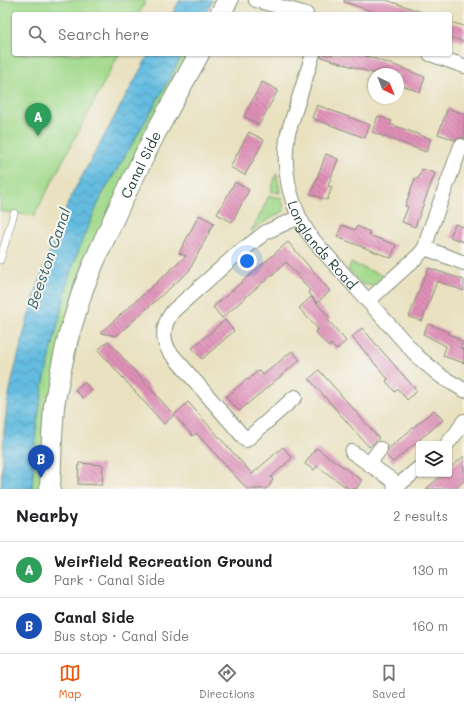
<!DOCTYPE html>
<html lang="en">
<head>
<meta charset="utf-8">
<style>
	:root { --surface:#fff; --page:#f6f6f6; --text:#202124; --muted:#757577; --line:#e0e0e0; --accent:#ea580c }
	body { margin:0; font-family:Mali,sans-serif; background:var(--page); color:var(--text) }
	.controls { position:absolute; right:12px; bottom:12px; display:grid; overflow:hidden; border-radius:4px; box-shadow:0 1px 3px #0004 }
	.controls button { width:36px; height:36px; display:grid; place-items:center; padding:0; border:0; border-bottom:1px solid var(--line); background:var(--surface); color:var(--text); font:20px sans-serif }
	.compass { position:absolute; left:368px; top:68px; width:36px; height:36px; border-radius:50%; background:var(--surface); box-shadow:0 1px 3px #0004; rotate:137deg }
	.you { position:absolute; left:247px; top:261px; width:14px; height:14px; margin:-10px; border:3px solid #fff; border-radius:50%; background:#1a73e8; box-shadow:0 0 0 6px #1a73e833 }
	.badge { display:grid; place-items:center; width:26px; height:26px; border-radius:50%; background:var(--accent); color:#fff; font-size:13px; font-weight:700 }
	.pin { position:absolute; translate:-50% -33px; filter:drop-shadow(0 1px 2px #0008) }
	.pin::after { content:''; position:absolute; top:21px; width:14px; height:12px; background:inherit; clip-path:polygon(0 0,100% 0,50% 100%) }
	.list { margin:0; padding:0; list-style:none }
	h2 { display:flex; justify-content:space-between; align-items:center; height:52px; margin:0; padding:0 16px; font-size:17px }
	h2 small { font-size:13px; font-weight:400; color:var(--muted) }
	.list li { display:grid; grid-template-columns:26px 1fr auto; gap:12px; align-items:center; box-sizing:border-box; height:56px; padding:0 16px; border-top:1px solid var(--line) }
	.list b { display:block; font-size:15px; white-space:nowrap }
	.list p { margin:0; font-size:13px; white-space:nowrap; color:var(--muted) }
	.list em { font-size:13px; font-style:normal; color:var(--muted) }
	.icon { flex:none; width:22px; height:22px; fill:none; stroke:currentColor; stroke-width:2; stroke-linecap:round; stroke-linejoin:round }
	.map { position:relative; flex:none; width:464px; height:489px; overflow:hidden }
	.search { position:absolute; background:var(--surface); box-shadow:0 1px 3px #0004; left:12px; right:12px; top:12px; height:44px; display:flex; align-items:center; gap:10px; box-sizing:border-box; padding:0 14px; border-radius:4px; color:var(--muted); font-size:15px }
	.sheet { height:164px; background:var(--surface) }
	nav { display:flex; justify-content:space-around; align-items:center; box-sizing:border-box; height:56px; border-top:1px solid var(--line); background:var(--surface); font-size:11px; color:var(--muted) }
	nav a { display:grid; justify-items:center; gap:2px }
	nav .on { color:var(--accent) }
	.map>svg:first-child { display:block }
	.green { fill:#a2da8c; stroke:#608c60 }
	.water { fill:url(#water-waves); stroke:#417c8a }
	.building { fill:url(#building-back-hatch) }
	.lines { fill:none; stroke-linecap:round; stroke-linejoin:round }
	.lane-casing { stroke:#848f7a; stroke-width:8 }
	.street-casing { stroke:#848f7a; stroke-width:16 }
	.secondary-casing { stroke:#848f7a; stroke-width:22 }
	.lane { stroke:#fff; stroke-width:7 }
	.street { stroke:#fff; stroke-width:14 }
	.secondary { stroke:#fff; stroke-width:20 }
	.labels { text-anchor:middle; dominant-baseline:central; stroke-width:4; stroke-linejoin:round; paint-order:stroke }
	.street-label { font-size:14px; fill:#1f3d34; stroke:#f6f6f2 }
	.water-label { font-size:15px; font-style:italic; fill:#305d5f; stroke:#f6f6f2 }
</style>
</head>
<body>
<div class="map">
<svg width="464" height="489" viewBox="0 0 464 489">
	<defs>
		<pattern id="water-waves" width="16" height="10" patternUnits="userSpaceOnUse"><rect width="16" height="10" fill="#63bce0"/><path d="M0 5q4-4 8 0t8 0" fill="none" stroke="#519ab6"/></pattern>
		<pattern id="building-back-hatch" width="6" height="6" patternUnits="userSpaceOnUse"><rect width="6" height="6" fill="#e090b8"/><path d="M-1 5l2 2M0 0l6 6M5-1l2 2" fill="none" stroke="#b57796"/></pattern>
	</defs>
	<rect width="100%" height="100%" fill="#f6f6f2"/>
	<filter id="ink" filterUnits="userSpaceOnUse"><feTurbulence type="fractalNoise" baseFrequency=".025" numOctaves="2"/><feDisplacementMap in="SourceGraphic" scale="8" xChannelSelector="R" yChannelSelector="G"/><feConvolveMatrix kernelMatrix="1 2 1 2 8 2 1 2 1" color-interpolation-filters="sRGB"/></filter>
	<filter id="wash" filterUnits="userSpaceOnUse"><feTurbulence type="fractalNoise" baseFrequency=".012" numOctaves="4" result="noise"/><feDisplacementMap in="SourceGraphic" scale="16" xChannelSelector="R" yChannelSelector="G"/><feGaussianBlur stdDeviation="0.9" result="paint"/><feColorMatrix in="noise" values="0 0 0 0 0 0 0 0 0 0 0 0 0 0 0 0 0 1.4 0 .05"/><feComposite in="paint" operator="in"/></filter>
	<g filter="url(#wash)">
		<rect width="100%" height="100%" fill="#e9e1c0"/>
		<g class="green">
			<path d="M 0,0 L 146,0 L 139,14 L 14,14 L 14,54 L 119,54 L 34,216 L 0,211 Z"/>
			<path d="M 183,54 L 192,54 L 106,222 L 43,489 L 32,489 L 36,430 L 43,386 L 69,277 L 83,238 L 102,195 L 153,108 Z"/>
			<path d="M 276,174 L 277,174 L 280,193 L 271,191 Z"/>
			<path d="M 269,196 L 282,198 L 284,211 L 263,223 L 250,232 L 259,217 Z"/>
			<path d="M 351,263 L 384,276 L 385,278 L 376,286 L 361,284 L 348,270 Z"/>
		</g>
		<g class="water">
			<path d="M 180,0 L 213,0 L 205,14 L 172,14 Z"/>
			<path d="M 149,54 L 183,54 L 153,108 L 102,195 L 83,238 L 69,277 L 43,386 L 36,430 L 32,489 L 1,489 L 4,432 L 7,405 L 12,380 L 28,317 L 45,264 L 70,198 Z"/>
		</g>
		<g id="blocks">
			<g class="building">
				<path d="M 344,0 L 386,0 L 422,12 L 421,14 L 381,14 L 344,2 Z"/>
				<path d="M 450,22 L 464,26 L 464,42 L 450,37 Z"/>
				<path d="M 321,54 L 360,54 L 394,65 L 425,77 L 420,92 L 398,84 L 398,74 L 376,74 L 321,57 Z"/>
				<path d="M 262,82 L 278,90 L 259,125 L 244,116 Z"/>
				<path d="M 317,105 L 370,125 L 365,138 L 312,118 Z"/>
				<path d="M 448,108 L 464,114 L 464,138 L 459,138 L 455,140 L 438,134 Z"/>
				<path d="M 378,116 L 392,121 L 390,124 L 431,139 L 426,152 L 372,132 Z"/>
				<path d="M 249,132 L 264,140 L 245,175 L 230,167 Z"/>
				<path d="M 326,154 L 338,159 L 328,186 L 332,187 L 327,200 L 311,194 Z"/>
				<path d="M 422,169 L 435,173 L 415,227 L 402,222 L 408,207 L 405,206 L 415,178 L 418,179 Z"/>
				<path d="M 235,182 L 249,190 L 232,222 L 217,214 Z"/>
				<path d="M 199,215 L 214,223 L 189,271 L 116,336 L 100,333 L 186,256 L 179,253 Z"/>
				<path d="M 455,224 L 464,227 L 464,242 L 450,237 Z"/>
				<path d="M 342,225 L 355,230 L 357,226 L 370,232 L 369,235 L 396,245 L 391,258 L 337,237 Z"/>
				<path d="M 288,242 L 330,291 L 317,303 L 308,292 L 310,290 L 286,262 L 284,264 L 264,282 L 263,282 L 222,318 L 213,307 Z"/>
				<path d="M 429,268 L 464,280 L 464,291 L 437,281 L 422,321 L 409,317 L 424,277 L 425,277 Z"/>
				<path d="M 311,297 L 330,318 L 328,320 L 346,341 L 336,350 L 331,344 L 329,347 L 315,332 L 318,329 L 299,308 Z"/>
				<path d="M 225,320 L 234,331 L 202,359 L 192,348 Z"/>
				<path d="M 428,324 L 449,332 L 448,334 L 458,338 L 458,340 L 463,342 L 460,348 L 464,349 L 464,363 L 443,356 L 446,346 L 423,334 Z"/>
				<path d="M 362,328 L 417,391 L 407,400 L 398,389 L 395,392 L 386,381 L 388,379 L 352,337 Z"/>
				<path d="M 108,341 L 174,415 L 188,402 L 252,474 L 283,447 L 292,458 L 271,477 L 273,480 L 270,483 L 271,484 L 266,489 L 247,489 L 196,433 L 193,436 L 174,415 L 164,424 L 98,350 Z"/>
				<path d="M 292,351 L 300,360 L 239,411 L 226,397 L 247,379 L 248,380 L 259,370 L 263,375 Z"/>
				<path d="M 319,370 L 379,438 L 369,447 L 309,379 Z"/>
				<path d="M 84,382 L 92,390 L 83,398 L 75,390 Z"/>
				<path d="M 434,410 L 443,420 L 393,462 L 386,455 L 388,449 Z"/>
				<path d="M 316,448 L 362,480 L 356,489 L 349,489 L 317,466 L 314,470 L 305,464 Z"/>
				<path d="M 464,456 L 464,481 L 455,489 L 426,489 L 443,474 L 449,474 L 449,469 Z"/>
				<path d="M 79,463 L 103,465 L 102,485 L 78,484 Z"/>
			</g>
		</g>
	</g>
	<g filter="url(#ink)">
		<use href="#blocks" fill-opacity="0" stroke="#848f7a" stroke-width="1"/>
		<g class="lines">
			<g class="lane-casing">
				<path id="lane" d="M 0,260 L 14,213"/>
			</g>
			<g class="street-casing">
				<g id="street">
					<path d="M 256,0 L 306,14"/>
					<path id="s1" d="M 313,54 L 288,133 C 281,170 291,213 315,242 L 418,357 L 442,377 L 464,390"/>
					<path d="M 430,54 L 464,66"/>
					<path d="M 425,248 L 429,233 L 461,146"/>
					<path d="M 368,301 L 418,256 L 425,248 L 464,263"/>
					<path d="M 295,397 L 246,440 L 169,351 C 161,337 163,324 173,311 L 237,254 L 253,242 L 266,232 L 299,217"/>
					<path d="M 447,444 L 457,432 L 464,421"/>
					<path d="M 352,452 L 399,485"/>
					<path d="M 369,464 L 380,449"/>
					<path d="M 394,489 L 419,468"/>
				</g>
			</g>
			<g class="secondary-casing">
				<g id="secondary">
					<path d="M 220,14 L 228,0"/>
					<path id="s2" d="M 50,489 L 52,437 L 54,406 L 61,369 L 68,338 L 83,289 L 95,260 L 119,207 L 155,134 L 199,54"/>
				</g>
			</g>
			<use href="#lane" class="lane"/>
			<use href="#street" class="street"/>
			<use href="#secondary" class="secondary"/>
		</g>
	</g>
	<g class="labels">
		<g class="street-label">
			<text stroke="none"><textPath href="#s2" startOffset="341">Canal Side</textPath></text>
			<text stroke="none"><textPath href="#s1" startOffset="205">Longlands Road</textPath></text>
		</g>
		<g class="water-label">
			<text transform="translate(48 258) rotate(-71)">Beeston Canal</text>
		</g>
	</g>
</svg>
<div class="controls">
<button><svg class="icon" aria-label="layers" viewBox="0 0 24 24"><path d="M12 4l9 5-9 5-9-5zM3 14l9 5 9-5"/></svg></button>
</div>
<svg class="compass" viewBox="-18 -18 36 36"><path d="M0-13l5 13h-10z" fill="#e53935"/><path d="M0 13l5-13h-10z" fill="#757577"/></svg>
<div class="you"></div>
<div class="pin badge" style="left:38px;top:136px;background:#2e9e5b">A</div>
<div class="pin badge" style="left:41px;top:478px;background:#1a4fb4">B</div>
<div class="search"><svg class="icon" aria-label="search" viewBox="0 0 24 24"><circle cx="10" cy="10" r="6"/><path d="M15 15l6 6"/></svg>Search here</div>
</div>
<section class="sheet">
<h2>Nearby<small>2 results</small></h2>
<ul class="list">
<li><span class="badge" style="background:#2e9e5b">A</span><div><b>Weirfield Recreation Ground</b><p>Park · Canal Side</p></div><em>130 m</em></li>
<li><span class="badge" style="background:#1a4fb4">B</span><div><b>Canal Side</b><p>Bus stop · Canal Side</p></div><em>160 m</em></li>
</ul>
</section>
<nav>
<a class="on"><svg class="icon" aria-label="map" viewBox="0 0 24 24"><path d="M3 6l6-2 6 2 6-2v14l-6 2-6-2-6 2zM9 4v14M15 6v14"/></svg>Map</a>
<a><svg class="icon" aria-label="directions" viewBox="0 0 24 24"><path d="M12 3l9 9-9 9-9-9zM9 14v-3h6M13 9l2 2-2 2"/></svg>Directions</a>
<a><svg class="icon" aria-label="saved" viewBox="0 0 24 24"><path d="M7 4h10v16l-5-4-5 4z"/></svg>Saved</a>
</nav>
</body>
</html>
